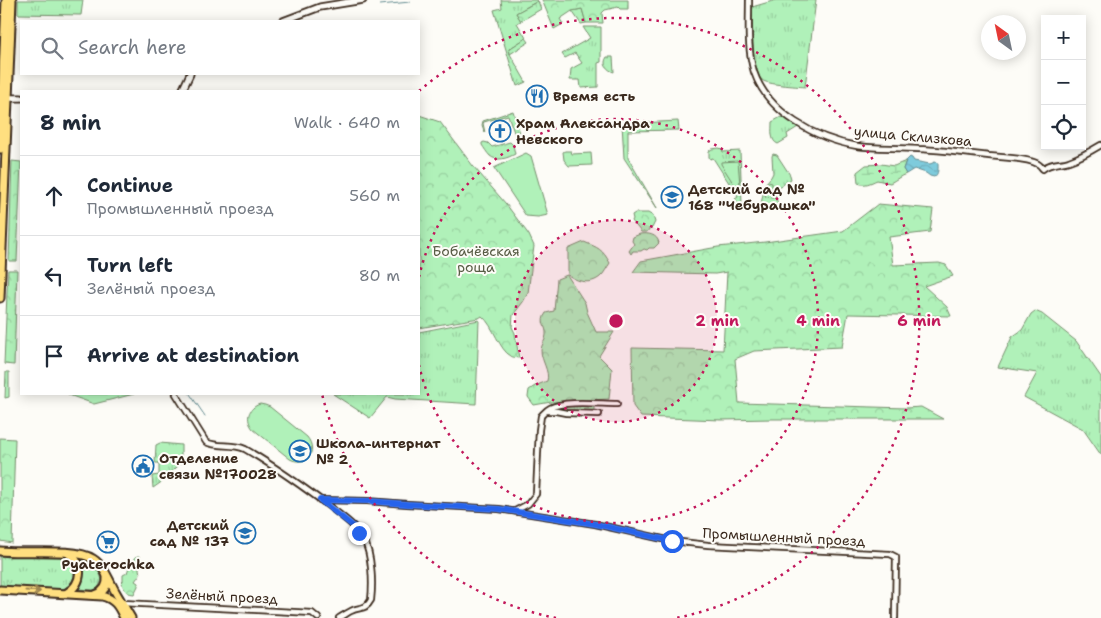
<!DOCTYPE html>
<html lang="en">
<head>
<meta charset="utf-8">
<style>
	:root { --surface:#fff; --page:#f2f2f3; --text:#1f2937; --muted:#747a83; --line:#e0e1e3 }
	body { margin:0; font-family:"Shantell Sans",sans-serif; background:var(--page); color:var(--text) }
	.controls { position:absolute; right:15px; top:15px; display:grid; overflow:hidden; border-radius:0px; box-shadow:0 2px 12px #0003 }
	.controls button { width:45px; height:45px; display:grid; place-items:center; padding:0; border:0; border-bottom:1px solid var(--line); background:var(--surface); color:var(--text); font:25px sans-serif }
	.compass { position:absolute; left:981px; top:15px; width:45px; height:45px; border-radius:50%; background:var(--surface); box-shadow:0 2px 12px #0003; rotate:327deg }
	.stop { position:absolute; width:15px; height:15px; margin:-11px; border:4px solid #2563eb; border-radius:50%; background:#fff }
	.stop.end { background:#2563eb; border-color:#fff; box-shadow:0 1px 5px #0008 }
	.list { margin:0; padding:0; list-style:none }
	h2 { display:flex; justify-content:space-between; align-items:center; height:65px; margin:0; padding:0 20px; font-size:21px }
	h2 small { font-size:16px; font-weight:400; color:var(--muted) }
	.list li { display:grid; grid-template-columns:32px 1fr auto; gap:15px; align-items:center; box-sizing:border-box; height:80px; padding:0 20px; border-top:1px solid var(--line) }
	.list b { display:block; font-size:19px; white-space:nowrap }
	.list p { margin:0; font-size:16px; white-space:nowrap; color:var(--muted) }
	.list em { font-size:16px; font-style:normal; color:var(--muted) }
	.icon { flex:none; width:28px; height:28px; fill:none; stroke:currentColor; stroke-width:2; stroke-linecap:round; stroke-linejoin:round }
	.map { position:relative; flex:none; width:1101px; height:618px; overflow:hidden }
	.search { position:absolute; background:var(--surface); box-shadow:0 2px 12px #0003; left:20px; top:20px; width:400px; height:55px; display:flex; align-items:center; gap:12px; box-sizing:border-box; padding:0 18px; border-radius:0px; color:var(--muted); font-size:19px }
	.panel { position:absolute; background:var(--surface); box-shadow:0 2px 12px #0003; left:20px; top:90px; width:400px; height:305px; border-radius:0px }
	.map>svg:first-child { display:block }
	.grass { fill:url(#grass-tufts); stroke:#768e6c }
	.forest { fill:url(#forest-crowns); stroke:#768e6c }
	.wetland { fill:url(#wetland-marsh); stroke:#768e6c }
	.park { fill:#b0f1b9; stroke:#768e6c }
	.water { fill:url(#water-waves); stroke:#638b90 }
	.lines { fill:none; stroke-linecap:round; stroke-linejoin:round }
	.stream { stroke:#638b90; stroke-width:1 }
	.street-casing { stroke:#3b2a1e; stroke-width:8 }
	.secondary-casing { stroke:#3b2a1e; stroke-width:9 }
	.primary-casing { stroke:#3b2a1e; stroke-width:11 }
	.street { stroke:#fdfcf7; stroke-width:4.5 }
	.secondary { stroke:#fdfcf7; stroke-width:5.5 }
	.primary { stroke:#ffdf80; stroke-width:7 }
	.oneway { stroke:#9d844f }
	.route { stroke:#2563eb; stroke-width:6 }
	.ring { fill:none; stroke:#c2185b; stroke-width:2.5; stroke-dasharray:2.5 5 }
	.labels { text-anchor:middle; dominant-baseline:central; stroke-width:4; stroke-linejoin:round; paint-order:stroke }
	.poi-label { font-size:14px; font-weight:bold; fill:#3b2a1e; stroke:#fdfcf7; text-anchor:start }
	.street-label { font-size:14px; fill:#3b2a1e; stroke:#fdfcf7 }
	.park-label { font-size:14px; fill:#585c45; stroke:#fdfcf7 }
	.centre { fill:#c2185b; stroke:#fdfcf7; stroke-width:2.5 }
	.ring-label { font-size:15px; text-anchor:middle; font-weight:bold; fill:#c2185b; stroke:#fdfcf7; stroke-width:4; stroke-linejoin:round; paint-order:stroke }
</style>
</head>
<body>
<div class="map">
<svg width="1101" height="618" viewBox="0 0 1101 618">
	<defs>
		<pattern id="grass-tufts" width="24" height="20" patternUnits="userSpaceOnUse" patternTransform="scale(1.25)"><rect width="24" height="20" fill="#b0f1b9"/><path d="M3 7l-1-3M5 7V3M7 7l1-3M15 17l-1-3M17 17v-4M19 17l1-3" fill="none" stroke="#98cf9f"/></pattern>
		<pattern id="forest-crowns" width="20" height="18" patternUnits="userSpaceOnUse" patternTransform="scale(1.25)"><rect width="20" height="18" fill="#b0f1b9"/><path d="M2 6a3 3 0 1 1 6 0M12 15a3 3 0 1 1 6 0" fill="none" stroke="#98cf9f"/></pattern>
		<pattern id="wetland-marsh" width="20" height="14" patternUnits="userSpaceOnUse" patternTransform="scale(1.25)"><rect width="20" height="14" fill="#b0f1b9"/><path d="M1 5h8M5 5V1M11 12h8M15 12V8" fill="none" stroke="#98cf9f"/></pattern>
		<pattern id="water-waves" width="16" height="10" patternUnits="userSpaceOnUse" patternTransform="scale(1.25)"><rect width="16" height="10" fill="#7ecbdc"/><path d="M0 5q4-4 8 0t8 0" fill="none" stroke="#6eaebc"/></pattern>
	</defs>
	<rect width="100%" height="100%" fill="#fdfcf7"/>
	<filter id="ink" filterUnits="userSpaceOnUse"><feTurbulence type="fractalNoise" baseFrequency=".02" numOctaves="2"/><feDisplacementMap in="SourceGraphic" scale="10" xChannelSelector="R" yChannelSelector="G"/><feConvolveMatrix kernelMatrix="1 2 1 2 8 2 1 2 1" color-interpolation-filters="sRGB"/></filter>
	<g filter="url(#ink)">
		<g class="grass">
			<path d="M 18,0 L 83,0 L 81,15 L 18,14 Z"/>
			<path d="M 501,0 L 537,0 L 538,1 L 516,13 L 521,21 L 517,23 L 526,38 L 509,49 L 510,54 L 526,82 L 517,86 L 494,10 L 502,8 Z"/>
			<path d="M 776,0 L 816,0 L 805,87 C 796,86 768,85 762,80 C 751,70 753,23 752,7 Z"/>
			<path d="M 582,9 L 586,23 L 581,24 L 572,11 Z"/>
			<path d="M 583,27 L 601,27 L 601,62 L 598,63 L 598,87 L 581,88 L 580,80 L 570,80 L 571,69 L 582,63 L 575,53 L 565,58 L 562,54 L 590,38 Z"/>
			<path d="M 607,57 L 613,57 L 614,72 C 607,70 602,64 607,57 Z"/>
			<path d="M 513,111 L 521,136 L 516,138 L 508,115 L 484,122 L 483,123 L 485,133 L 482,125 L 483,121 Z"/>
			<path d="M 781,117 L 784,117 L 798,127 L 787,134 L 788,138 L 778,144 C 770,141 772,130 772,122 Z"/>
			<path d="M 678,121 L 679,130 L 628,131 L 628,158 L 657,208 L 624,158 L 622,124 Z"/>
			<path d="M 484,142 L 488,143 L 492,147 L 510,142 L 513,145 L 515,154 C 508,158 497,162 490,156 C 487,153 484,148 482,145 L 482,143 Z"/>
			<path d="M 719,148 L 722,149 L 723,152 L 740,151 L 742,205 L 740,206 L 735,199 L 738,197 L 713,158 L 710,159 L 709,157 L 709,151 L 712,149 Z"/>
			<path d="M 773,154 L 777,155 L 790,175 L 791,179 L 777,189 L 775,197 L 781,208 L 763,209 L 761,206 L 761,204 L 765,184 L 771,177 L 773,173 L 772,156 Z"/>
			<path d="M 1035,311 L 1042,314 L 1076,341 L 1101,377 L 1101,455 L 1083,429 L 1024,397 L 1037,373 L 998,367 L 1012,337 L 1022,330 L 1031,314 Z"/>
			<path d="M 479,320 L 476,404 L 395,399 L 387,397 L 370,418 L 333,394 L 419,394 L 419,332 Z"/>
			<path d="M 6,372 L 9,372 L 9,397 L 5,398 Z"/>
			<path d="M 572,406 L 594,407 L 594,411 L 568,410 L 559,408 Z"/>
			<path d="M 160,443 L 181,445 L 181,463 L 163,481 L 153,488 L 152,476 L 159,475 L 159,463 L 155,463 L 156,445 Z"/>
			<path d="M 0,556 L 64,557 C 76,566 79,582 63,589 L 0,586 Z"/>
			<path d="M 77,558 C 90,558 99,568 102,580 L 98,588 L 94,590 L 76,589 Z"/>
		</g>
		<g class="forest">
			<path d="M 542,0 L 628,0 L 628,9 L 620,9 L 618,7 L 605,10 L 602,13 L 603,23 L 586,23 L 582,9 L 572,11 L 560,19 L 563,24 L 554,29 Z"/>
			<path d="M 538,1 L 541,9 L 521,21 L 516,13 Z"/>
			<path d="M 526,38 L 529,42 L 510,54 L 509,49 Z"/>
			<path d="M 419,115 L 440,122 L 473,166 L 506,204 L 529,235 L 534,246 L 528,293 L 523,302 L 513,315 L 512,327 L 515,333 L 519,358 C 518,358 511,357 511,356 C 499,350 494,326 482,316 L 479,318 L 419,328 Z"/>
			<path d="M 12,161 L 21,162 L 17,261 L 9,261 Z"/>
			<path d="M 878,204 L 933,209 L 930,232 L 889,237 L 893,265 L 939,263 L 946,265 L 953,276 L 924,286 L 947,307 L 951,316 L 848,314 L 842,347 L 754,351 L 735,359 L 739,403 L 906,408 L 921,407 L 943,419 L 772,419 L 721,420 L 641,417 L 633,406 L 632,348 L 723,350 L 727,272 L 715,274 L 633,272 L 641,261 L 718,247 L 765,242 L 843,231 Z"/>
			<path d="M 635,213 L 648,213 L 653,216 L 655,222 L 652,228 L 650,228 L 647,232 L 641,232 L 632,221 L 633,219 L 632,215 Z"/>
			<path d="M 640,234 C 648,233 657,234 659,243 L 654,248 L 649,248 L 647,250 L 644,249 L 641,251 L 633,251 L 631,254 L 629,251 L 634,244 L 632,241 L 633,237 Z"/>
			<path d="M 584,242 C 599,248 602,249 610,263 C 607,267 604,274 600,277 C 590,285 578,282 568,275 L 568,249 Z"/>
			<path d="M 8,270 L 17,270 L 14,365 L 4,364 Z"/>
			<path d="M 567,275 L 585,303 L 587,312 L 596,332 L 614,332 L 599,356 L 612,369 L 609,399 L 551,402 L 534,405 L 528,397 L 529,390 L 535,386 L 547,381 C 550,371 541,361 541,350 C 541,345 546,340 546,335 C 547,326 539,323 546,313 L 554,311 L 557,279 Z"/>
			<path d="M 0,438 L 15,439 L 12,543 L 0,541 Z"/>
			<path d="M 138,556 L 140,556 L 139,569 L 140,574 L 135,581 L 138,583 L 138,586 L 134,594 C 124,593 126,590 121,583 L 123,581 L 123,575 L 127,573 L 129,567 L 135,560 L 135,557 Z"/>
		</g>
		<path class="wetland" d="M 906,161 L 903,169 L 906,174 C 900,176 896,180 890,183 L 877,180 C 870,183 865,186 858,183 L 857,172 L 866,165 L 881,164 L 894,166 Z"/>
		<g class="park">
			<path d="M 565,151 L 571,151 L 572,154 L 591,153 L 592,165 L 569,166 L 564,160 L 563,152 Z"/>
			<path d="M 526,153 L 531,156 L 548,215 L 538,217 L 526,216 L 494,168 Z"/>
			<path d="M 738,161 L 740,185 L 735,186 L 721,164 L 721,162 Z"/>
			<path d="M 768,182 L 772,183 L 772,186 L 775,189 L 773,198 L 765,197 Z"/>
			<path d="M 68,394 L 134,394 L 94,404 L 69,395 Z"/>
			<path d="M 260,404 L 265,405 L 270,407 L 307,437 C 319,452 306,467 290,459 L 253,429 C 245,419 248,408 260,404 Z"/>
		</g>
		<path class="water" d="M 910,157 L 912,158 L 914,161 L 930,164 L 935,162 L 938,163 C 938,168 939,174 934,177 L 930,176 L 926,173 L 914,169 L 906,174 L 903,169 L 906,161 Z"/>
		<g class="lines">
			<g class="stream">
				<path d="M 380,5 L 410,2"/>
				<path d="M 190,394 L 205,416"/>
			</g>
			<g class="street-casing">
				<g id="street">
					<path d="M 749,0 C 749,24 747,49 754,72 C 768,113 816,139 857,146 C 877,149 898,147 918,149 C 942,150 965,153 989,156 C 1002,157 1028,158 1038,164 C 1039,164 1042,168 1043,169 C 1050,162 1061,164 1069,161 C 1081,157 1091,151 1101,145"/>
					<path d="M 176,394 L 206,442 C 218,448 232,443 245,449 C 276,467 305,488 334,510 C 345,519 357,527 364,540 C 372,555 373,583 371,600 C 365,611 360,606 351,611 C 347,613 343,616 339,618"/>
					<path d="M 547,411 L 556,411 L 566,413 L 599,414"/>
					<path d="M 320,500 L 367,501 L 407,504 L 499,509 L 595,524 L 672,541 L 708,545 L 890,554 L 896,557 L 895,618"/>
					<path d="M 515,511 L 528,504 L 536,494 L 539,430 L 541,416 C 544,413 546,410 550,408 C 565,400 599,404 617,404"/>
					<path d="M 123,603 L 312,613 L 318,618"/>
				</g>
			</g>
			<g class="secondary-casing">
				<g id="secondary">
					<path d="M 283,21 L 320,7 L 363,0"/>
					<path d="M 182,91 L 190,74"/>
					<path d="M 6,98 L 21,98"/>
				</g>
			</g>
			<g class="primary-casing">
				<g id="primary">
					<path d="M 0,149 L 6,0"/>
					<path d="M 0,298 L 12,0"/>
					<path d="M 0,551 C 23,554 75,547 93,559 C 104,566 109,580 115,591 C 120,600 126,609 131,618"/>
					<path d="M 0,590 L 102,596 C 115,599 119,607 124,618"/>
					<path d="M 67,593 C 83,583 84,563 68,553"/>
					<path d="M 95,595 C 104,592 108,586 107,577"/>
				</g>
			</g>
			<use href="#street" class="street"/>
			<use href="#secondary" class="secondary"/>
			<use href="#primary" class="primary"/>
		</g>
		<defs><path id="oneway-shaft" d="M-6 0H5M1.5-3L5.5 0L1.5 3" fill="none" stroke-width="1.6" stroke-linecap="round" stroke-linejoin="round" transform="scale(1.25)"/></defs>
		<use class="oneway" href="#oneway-shaft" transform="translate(33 591) rotate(3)"/>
	</g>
	<g class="lines" filter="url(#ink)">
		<path class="route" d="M 359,533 L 353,526 L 320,500 L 368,501 L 407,504 L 499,509 L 595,524 L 672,541"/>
	</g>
	<circle cx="616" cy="321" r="101" fill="#c2185b" fill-opacity=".12"/>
	<g class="ring">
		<circle cx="616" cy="321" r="101"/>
		<path d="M419 277A202 202 0 1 1 419 365"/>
		<path d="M556 618A303 303 0 0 1 322 394M419 91A303 303 0 1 1 676 618"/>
	</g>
	<defs>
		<g id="restaurant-ring" transform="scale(1.125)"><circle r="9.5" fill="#fdfcf7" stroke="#1f6fb2" stroke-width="1.5"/><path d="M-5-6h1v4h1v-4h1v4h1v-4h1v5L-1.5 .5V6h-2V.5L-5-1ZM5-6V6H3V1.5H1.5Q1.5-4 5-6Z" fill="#1f6fb2"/></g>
		<g id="church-ring" transform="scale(1.125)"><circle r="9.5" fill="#fdfcf7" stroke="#1f6fb2" stroke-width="1.5"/><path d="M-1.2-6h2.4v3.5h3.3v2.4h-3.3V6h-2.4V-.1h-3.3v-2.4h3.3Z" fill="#1f6fb2"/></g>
		<g id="school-ring" transform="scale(1.125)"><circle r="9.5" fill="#fdfcf7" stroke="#1f6fb2" stroke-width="1.5"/><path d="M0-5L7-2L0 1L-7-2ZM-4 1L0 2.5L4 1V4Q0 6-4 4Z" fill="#1f6fb2"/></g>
		<g id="civic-ring" transform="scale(1.125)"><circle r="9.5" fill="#fdfcf7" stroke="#1f6fb2" stroke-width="1.5"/><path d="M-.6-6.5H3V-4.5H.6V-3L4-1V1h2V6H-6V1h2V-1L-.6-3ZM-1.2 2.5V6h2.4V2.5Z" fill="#1f6fb2"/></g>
		<g id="supermarket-ring" transform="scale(1.125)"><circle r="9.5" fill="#fdfcf7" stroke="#1f6fb2" stroke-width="1.5"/><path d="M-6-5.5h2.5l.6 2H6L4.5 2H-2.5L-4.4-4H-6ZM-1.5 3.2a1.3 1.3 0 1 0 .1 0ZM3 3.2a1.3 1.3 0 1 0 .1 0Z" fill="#1f6fb2"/></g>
	</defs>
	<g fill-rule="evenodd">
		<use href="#restaurant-ring" x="537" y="96"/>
		<use href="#church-ring" x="500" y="131"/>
		<use href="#school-ring" x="672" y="197"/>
		<use href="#school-ring" x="300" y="451"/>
		<use href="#civic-ring" x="143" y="466"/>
		<use href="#school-ring" x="245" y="533"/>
		<use href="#supermarket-ring" x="108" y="542"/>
	</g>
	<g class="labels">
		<g class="poi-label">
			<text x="553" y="96">Время есть</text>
			<text x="516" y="123">Храм Александра<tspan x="516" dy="16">Невского</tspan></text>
			<text x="688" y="189">Детский сад №<tspan x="688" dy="16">168 "Чебурашка"</tspan></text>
			<text x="316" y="443">Школа-интернат<tspan x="316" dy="16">№ 2</tspan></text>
			<text x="159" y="458">Отделение<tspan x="159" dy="16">связи №170028</tspan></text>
			<text x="229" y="525" text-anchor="end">Детский<tspan x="229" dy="16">сад № 137</tspan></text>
			<text x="108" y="564" text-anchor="middle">Pyaterochka</text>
		</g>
		<g class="street-label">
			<text transform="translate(913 136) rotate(5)">улица Склизкова</text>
			<text transform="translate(784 537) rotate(3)">Промышленный проезд</text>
			<text transform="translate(222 596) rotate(3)">Зелёный проезд</text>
		</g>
		<g class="park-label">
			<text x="476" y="251">Бобачёвская<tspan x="476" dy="16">роща</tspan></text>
		</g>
	</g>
	<circle cx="616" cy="321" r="8" class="centre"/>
	<g class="ring-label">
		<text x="717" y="326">2 min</text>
		<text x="818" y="326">4 min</text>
		<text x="919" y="326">6 min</text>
	</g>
</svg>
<div class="controls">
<button>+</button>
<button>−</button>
<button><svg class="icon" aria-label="locate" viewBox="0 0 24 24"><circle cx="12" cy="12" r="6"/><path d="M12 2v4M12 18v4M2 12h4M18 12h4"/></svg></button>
</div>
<svg class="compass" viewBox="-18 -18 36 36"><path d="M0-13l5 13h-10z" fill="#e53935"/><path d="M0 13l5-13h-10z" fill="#747a83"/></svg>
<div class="stop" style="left:672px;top:541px"></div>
<div class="stop end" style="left:359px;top:533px"></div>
<div class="search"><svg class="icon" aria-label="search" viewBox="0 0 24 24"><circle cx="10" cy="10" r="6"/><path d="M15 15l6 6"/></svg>Search here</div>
<section class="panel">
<h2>8 min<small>Walk · 640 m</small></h2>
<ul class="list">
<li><svg class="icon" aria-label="ahead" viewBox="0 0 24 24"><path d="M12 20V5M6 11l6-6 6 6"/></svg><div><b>Continue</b><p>Промышленный проезд</p></div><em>560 m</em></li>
<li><svg class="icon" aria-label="left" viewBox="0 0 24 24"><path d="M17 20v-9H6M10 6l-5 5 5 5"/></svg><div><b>Turn left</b><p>Зелёный проезд</p></div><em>80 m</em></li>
<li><svg class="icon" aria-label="arrive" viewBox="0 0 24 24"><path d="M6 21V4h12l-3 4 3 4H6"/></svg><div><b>Arrive at destination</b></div></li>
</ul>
</section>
</div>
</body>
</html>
